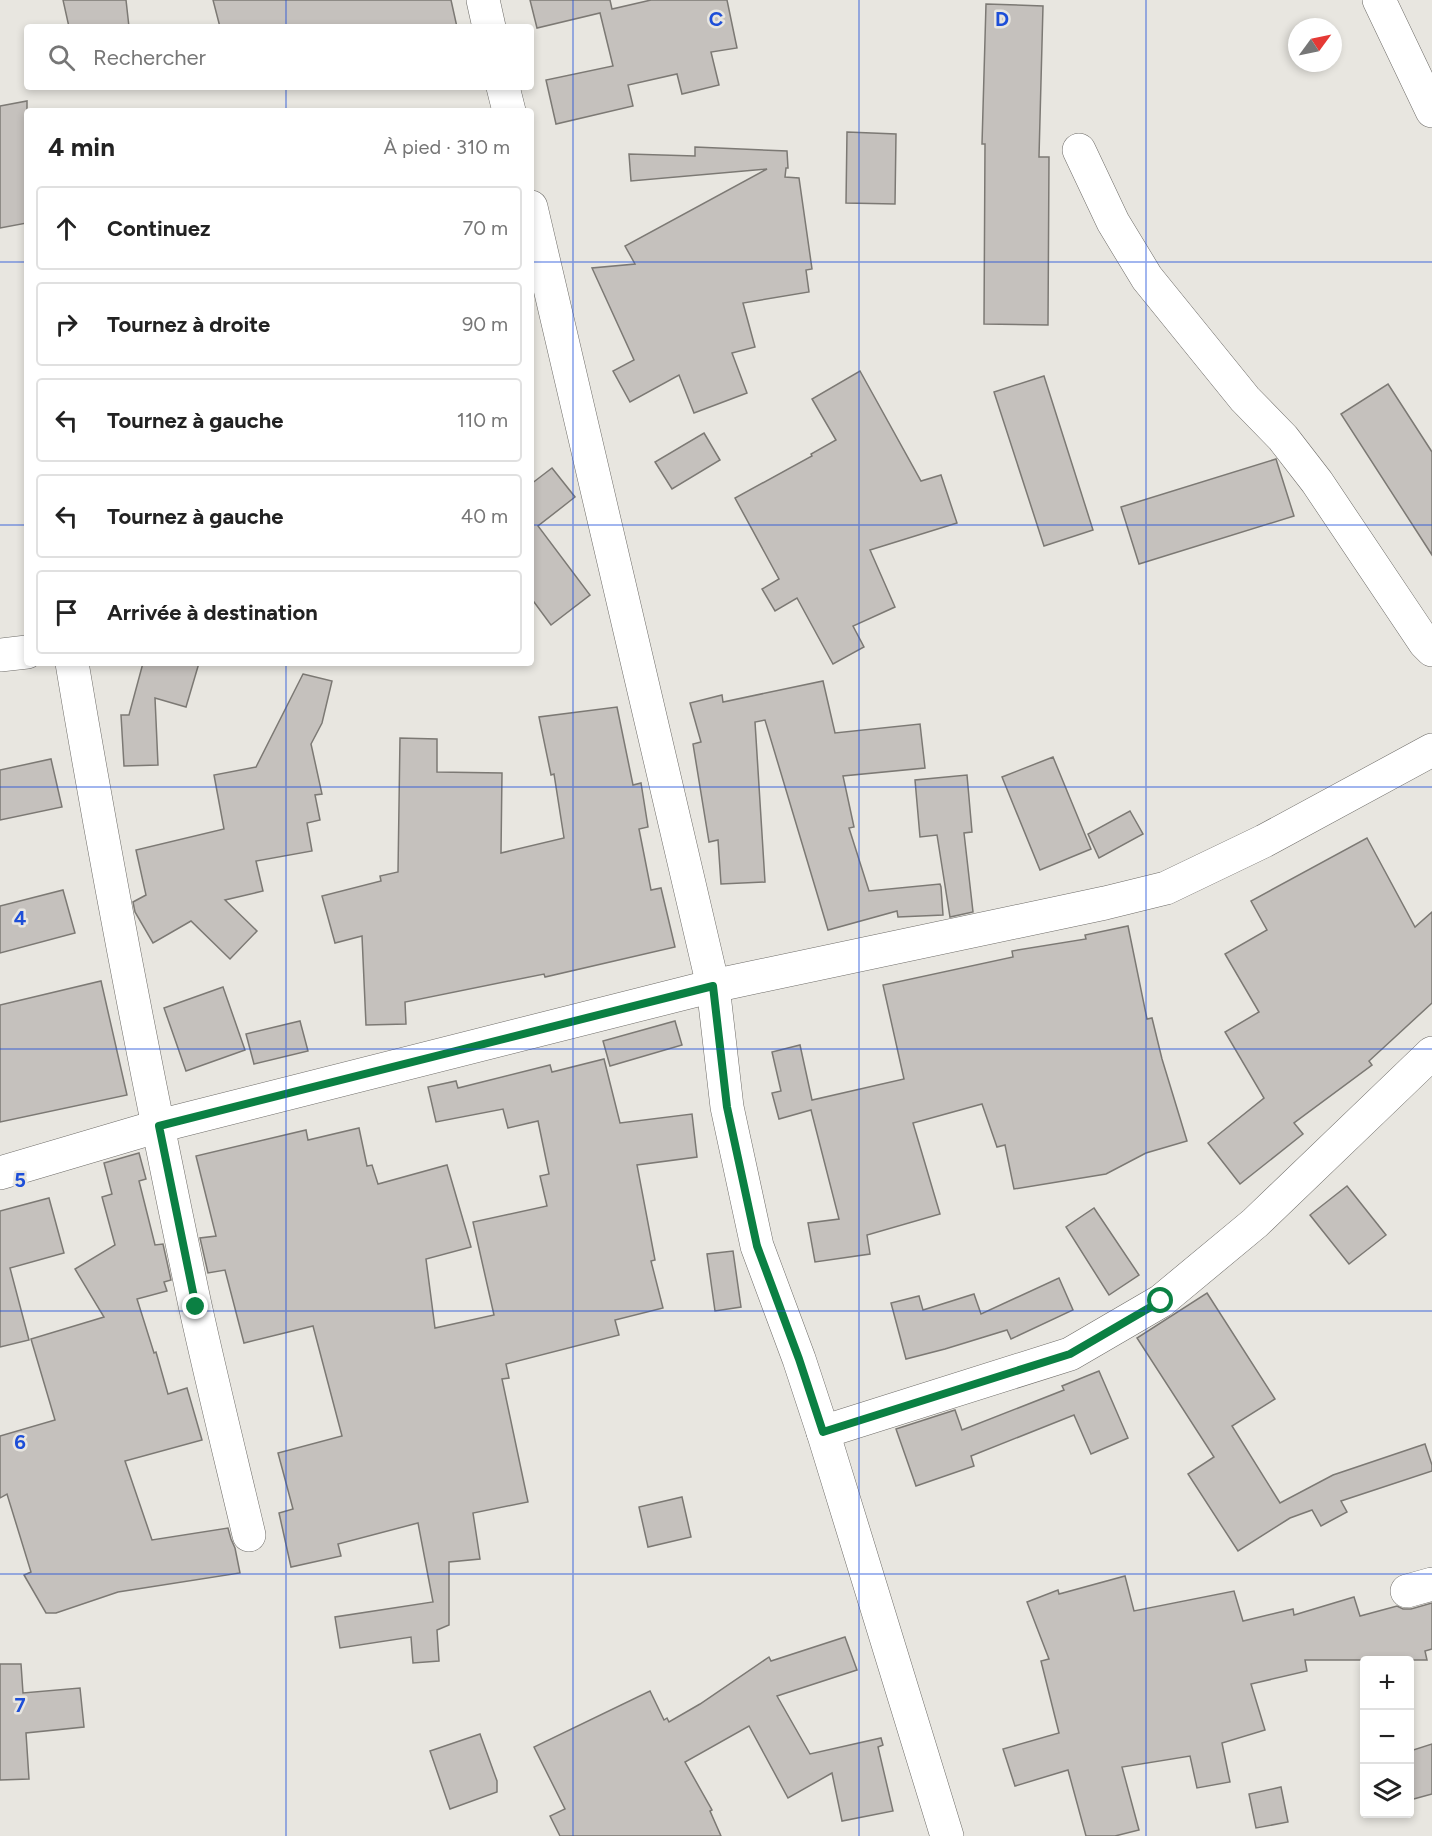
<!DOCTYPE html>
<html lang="fr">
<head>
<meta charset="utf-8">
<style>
	:root { --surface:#fff; --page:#f6f6f6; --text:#222; --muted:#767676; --line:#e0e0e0 }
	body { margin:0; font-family:Figtree,sans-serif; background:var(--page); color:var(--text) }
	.controls { position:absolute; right:18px; bottom:18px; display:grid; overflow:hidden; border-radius:6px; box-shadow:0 3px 9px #0003 }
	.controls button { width:54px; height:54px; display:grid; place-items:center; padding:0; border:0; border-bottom:2px solid var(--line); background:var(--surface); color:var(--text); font:30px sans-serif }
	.compass { position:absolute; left:1288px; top:18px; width:54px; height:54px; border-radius:50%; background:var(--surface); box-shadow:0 3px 9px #0003; rotate:57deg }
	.stop { position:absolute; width:18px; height:18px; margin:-14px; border:4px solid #0b8043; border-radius:50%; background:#fff }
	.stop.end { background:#0b8043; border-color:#fff; box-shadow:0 2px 6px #0008 }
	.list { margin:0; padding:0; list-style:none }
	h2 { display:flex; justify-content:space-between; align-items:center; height:78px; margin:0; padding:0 24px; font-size:26px }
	h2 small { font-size:20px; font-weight:400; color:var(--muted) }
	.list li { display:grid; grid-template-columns:39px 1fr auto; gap:18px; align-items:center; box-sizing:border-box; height:84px; margin:0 12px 12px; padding:0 12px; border:2px solid var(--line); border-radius:6px }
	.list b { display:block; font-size:22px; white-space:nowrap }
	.list em { font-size:20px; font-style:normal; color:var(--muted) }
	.icon { flex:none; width:33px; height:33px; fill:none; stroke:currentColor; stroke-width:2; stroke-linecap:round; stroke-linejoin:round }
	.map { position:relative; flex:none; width:1432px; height:1836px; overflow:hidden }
	.search { position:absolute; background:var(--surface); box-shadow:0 3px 9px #0003; left:24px; top:24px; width:510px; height:66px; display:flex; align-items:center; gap:15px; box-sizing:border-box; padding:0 21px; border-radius:6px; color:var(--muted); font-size:22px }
	.panel { position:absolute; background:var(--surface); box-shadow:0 3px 9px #0003; left:24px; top:108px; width:510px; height:558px; border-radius:6px }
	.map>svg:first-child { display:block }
	.building { fill:#c5c1bd; stroke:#7c7974; stroke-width:1.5 }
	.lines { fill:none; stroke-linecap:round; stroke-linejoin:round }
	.minor-casing { stroke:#6d6b67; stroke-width:34 }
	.minor { stroke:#fff; stroke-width:33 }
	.route { stroke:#0b8043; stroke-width:8 }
	.grid { fill:none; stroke:#1d4ed8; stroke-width:1.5; stroke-opacity:0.55 }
	.grid-label { font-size:20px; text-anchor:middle; font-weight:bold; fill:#1d4ed8; stroke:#e8e6e0; stroke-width:5; stroke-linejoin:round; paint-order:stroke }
</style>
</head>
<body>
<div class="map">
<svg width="1432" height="1836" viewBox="0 0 1432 1836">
	<rect width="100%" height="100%" fill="#e8e6e0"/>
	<g class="building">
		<path d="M 63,0 L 126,0 L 129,27 L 69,27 Z"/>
		<path d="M 213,0 L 451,0 L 457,27 L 220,27 Z"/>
		<path d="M 530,0 L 610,0 L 612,9 L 651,0 L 727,0 L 737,48 L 711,52 L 719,85 L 682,94 L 677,74 L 628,85 L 633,106 L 556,124 L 546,80 L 613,66 L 600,13 L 537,28 Z"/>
		<path d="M 986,4 L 1043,6 L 1039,157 L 1049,157 L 1048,325 L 984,324 L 985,144 L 982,144 Z"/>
		<path d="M 27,101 L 27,223 L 0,228 L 0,106 Z"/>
		<path d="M 847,132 L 896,134 L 895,204 L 846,203 Z"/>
		<path d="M 695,147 L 787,151 L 788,168 L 786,168 L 785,177 L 799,178 L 812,269 L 806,270 L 809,292 L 743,303 L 755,347 L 732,353 L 747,393 L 694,413 L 679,375 L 630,402 L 613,371 L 634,360 L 592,268 L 635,264 L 625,246 L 767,169 L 631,181 L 629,154 L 695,156 Z"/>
		<path d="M 860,371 L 921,481 L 941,475 L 957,523 L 870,550 L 895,607 L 853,626 L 864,647 L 833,664 L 797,598 L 775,611 L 762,589 L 779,579 L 735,498 L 812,456 L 811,454 L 836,440 L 812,399 Z"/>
		<path d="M 1044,376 L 1093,530 L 1044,546 L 994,392 Z"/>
		<path d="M 1388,384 L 1432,452 L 1432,555 L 1341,414 Z"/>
		<path d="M 704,433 L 720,460 L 672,489 L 655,462 Z"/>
		<path d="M 1276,459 L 1294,516 L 1139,564 L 1121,507 Z"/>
		<path d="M 552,468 L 575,497 L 538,526 L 590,595 L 551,625 L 531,598 L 531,484 Z"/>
		<path d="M 143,663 L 199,663 L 186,707 L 155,698 L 158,765 L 124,766 L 121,715 L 129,715 Z"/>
		<path d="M 303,674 L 332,681 L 322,723 L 311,744 L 322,794 L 315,795 L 320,820 L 307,823 L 312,851 L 256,861 L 263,891 L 225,900 L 257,931 L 230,959 L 191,921 L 153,943 L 135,912 L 133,902 L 146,895 L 136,850 L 224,829 L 214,775 L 256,767 Z"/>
		<path d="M 823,681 L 835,733 L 920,724 L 925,768 L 843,776 L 854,827 L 849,828 L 869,891 L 940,884 L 941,887 L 943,915 L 898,917 L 897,911 L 828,930 L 765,720 L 755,722 L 765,882 L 721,884 L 718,840 L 709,842 L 693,744 L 701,742 L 690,703 L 722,695 L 723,702 Z"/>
		<path d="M 617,707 L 633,785 L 641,783 L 648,827 L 639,829 L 651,890 L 661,888 L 675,947 L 545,977 L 544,974 L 405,1002 L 406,1024 L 366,1025 L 362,936 L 335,943 L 322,896 L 381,881 L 380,876 L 398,872 L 400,738 L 437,739 L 437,772 L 502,773 L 501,853 L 564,838 L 554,774 L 551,775 L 539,717 Z"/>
		<path d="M 1053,757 L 1091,849 L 1040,870 L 1002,777 Z"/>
		<path d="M 51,759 L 62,807 L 0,820 L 0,770 Z"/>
		<path d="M 967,775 L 972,832 L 964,833 L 973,912 L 950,917 L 937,835 L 920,837 L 915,780 Z"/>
		<path d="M 1130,811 L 1143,834 L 1099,858 L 1088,834 Z"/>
		<path d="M 1367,838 L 1415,927 L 1432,912 L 1432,1003 L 1369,1061 L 1372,1065 L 1294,1123 L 1303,1134 L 1240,1184 L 1208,1143 L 1264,1098 L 1225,1032 L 1259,1012 L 1225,954 L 1267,930 L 1251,901 Z"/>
		<path d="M 63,890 L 75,933 L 0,953 L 0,906 Z"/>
		<path d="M 1128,926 L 1147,1019 L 1152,1018 L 1162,1059 L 1187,1141 L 1146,1153 L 1106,1174 L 1014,1189 L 1005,1145 L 997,1147 L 982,1104 L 913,1123 L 940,1214 L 867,1235 L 870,1254 L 815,1262 L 808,1223 L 839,1219 L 811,1110 L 779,1119 L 772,1093 L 781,1091 L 772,1052 L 800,1045 L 812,1100 L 904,1079 L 883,985 L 1013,957 L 1012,951 L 1086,939 L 1085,935 Z"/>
		<path d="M 101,981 L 127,1095 L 0,1122 L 0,1005 Z"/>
		<path d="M 223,987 L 245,1050 L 186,1071 L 164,1008 Z"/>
		<path d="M 300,1021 L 308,1051 L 254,1064 L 246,1034 Z"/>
		<path d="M 675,1021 L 682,1045 L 610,1066 L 603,1041 Z"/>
		<path d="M 604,1059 L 620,1123 L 692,1114 L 697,1157 L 637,1165 L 655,1260 L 651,1261 L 663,1308 L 615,1320 L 619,1335 L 506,1364 L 509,1378 L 502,1379 L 528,1502 L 473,1513 L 480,1559 L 449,1562 L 449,1625 L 437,1630 L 439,1661 L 413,1663 L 411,1637 L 340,1648 L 335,1617 L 433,1602 L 418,1523 L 338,1544 L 341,1556 L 291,1567 L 279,1513 L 293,1509 L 278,1453 L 342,1436 L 313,1326 L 244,1343 L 225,1270 L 208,1273 L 200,1238 L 216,1236 L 196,1156 L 306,1130 L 308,1140 L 359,1128 L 367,1166 L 372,1165 L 378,1184 L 447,1165 L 471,1247 L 426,1259 L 435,1328 L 494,1315 L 473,1222 L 547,1206 L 540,1176 L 549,1174 L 538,1121 L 508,1128 L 503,1109 L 436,1122 L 428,1087 L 456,1081 L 458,1088 L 550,1065 L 552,1072 Z"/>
		<path d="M 139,1153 L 146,1179 L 139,1181 L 155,1245 L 163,1244 L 171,1280 L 164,1282 L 167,1291 L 137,1299 L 154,1353 L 156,1352 L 168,1394 L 187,1388 L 202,1440 L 125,1461 L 152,1540 L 228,1528 L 231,1539 L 235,1548 L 240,1573 L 118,1592 L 56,1613 L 46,1613 L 24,1575 L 31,1572 L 7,1494 L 0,1498 L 0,1436 L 55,1420 L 31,1339 L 104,1317 L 75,1269 L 115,1245 L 102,1197 L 112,1194 L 104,1163 Z"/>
		<path d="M 1347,1186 L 1386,1235 L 1349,1264 L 1310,1215 Z"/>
		<path d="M 49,1198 L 64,1253 L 10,1268 L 29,1340 L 0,1347 L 0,1211 Z"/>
		<path d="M 1094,1208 L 1139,1275 L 1109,1295 L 1066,1227 Z"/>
		<path d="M 733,1251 L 741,1307 L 715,1311 L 707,1254 Z"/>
		<path d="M 1059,1278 L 1073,1310 L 1011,1339 L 1007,1330 L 945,1349 L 906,1359 L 891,1303 L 919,1296 L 923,1310 L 974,1294 L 981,1314 Z"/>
		<path d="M 1207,1293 L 1275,1399 L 1232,1426 L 1280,1503 L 1333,1475 L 1425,1444 L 1432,1465 L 1432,1471 L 1341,1501 L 1347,1512 L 1321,1526 L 1312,1510 L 1290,1518 L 1238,1551 L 1188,1474 L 1214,1457 L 1137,1338 Z"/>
		<path d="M 1099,1371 L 1128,1438 L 1091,1454 L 1074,1415 L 971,1456 L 974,1466 L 916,1486 L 896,1429 L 955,1410 L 962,1430 L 1064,1390 L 1062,1386 Z"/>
		<path d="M 682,1497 L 691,1537 L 648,1547 L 639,1507 Z"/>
		<path d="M 1125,1576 L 1134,1611 L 1234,1591 L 1243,1621 L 1293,1609 L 1294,1615 L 1354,1597 L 1360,1616 L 1397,1606 L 1403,1609 L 1411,1609 L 1432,1603 L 1432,1649 L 1425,1651 L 1427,1660 L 1305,1660 L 1307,1671 L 1251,1684 L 1265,1730 L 1222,1743 L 1230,1782 L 1197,1788 L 1190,1756 L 1122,1767 L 1139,1830 L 1115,1836 L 1086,1836 L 1068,1770 L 1015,1786 L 1003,1749 L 1059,1733 L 1041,1661 L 1049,1659 L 1027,1602 L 1058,1590 L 1059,1594 Z"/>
		<path d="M 845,1637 L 857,1670 L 777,1696 L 810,1754 L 881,1738 L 883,1745 L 878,1747 L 893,1811 L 842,1821 L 832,1773 L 788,1798 L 749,1726 L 685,1762 L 712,1810 L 710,1811 L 721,1836 L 560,1836 L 550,1816 L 565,1809 L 534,1747 L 650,1691 L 664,1720 L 667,1718 L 669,1722 L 700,1704 L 769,1657 L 771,1661 Z"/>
		<path d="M 0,1664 L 21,1664 L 23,1693 L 80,1688 L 84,1727 L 26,1733 L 29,1779 L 0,1780 Z"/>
		<path d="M 480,1734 L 497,1781 L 497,1792 L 450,1809 L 430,1751 Z"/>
		<path d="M 1432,1744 L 1432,1794 L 1410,1800 L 1410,1751 Z"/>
		<path d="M 1281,1787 L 1288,1822 L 1256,1828 L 1249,1794 Z"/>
	</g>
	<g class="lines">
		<g class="minor-casing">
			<g id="minor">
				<path d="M 483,0 L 489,27"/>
				<path d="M 1379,0 L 1432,111"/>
				<path d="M 503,87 L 509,111"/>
				<path d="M 1079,150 L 1113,222 L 1147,278 L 1245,399 L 1283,438 L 1317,482 L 1425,643 L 1432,650"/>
				<path d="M 531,207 L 713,986 L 727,1107 L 757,1246 L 799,1359 L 823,1432 L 947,1836"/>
				<path d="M 0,655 L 27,652"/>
				<path d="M 72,663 C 108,878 150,1092 195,1305 C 212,1382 231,1459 249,1535"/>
				<path d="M 0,1173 L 159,1126 L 713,986 L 1105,903 L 1166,888 L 1264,841 L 1432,750"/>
				<path d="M 823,1432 L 1070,1354 L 1161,1301 L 1255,1223 L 1432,1053"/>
				<path d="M 1407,1591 L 1432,1584"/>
			</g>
		</g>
		<use href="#minor" class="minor"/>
	</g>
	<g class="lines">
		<path class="route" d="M 196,1307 L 159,1126 L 713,986 L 727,1107 L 757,1246 L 799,1359 L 823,1432 L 1070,1354 L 1161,1301"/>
	</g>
	<path class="grid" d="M 286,0 L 286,27M 573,0 L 573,1836M 859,0 L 859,1836M 1146,0 L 1146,1836M 286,87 L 286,111M 0,262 L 27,262M 531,262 L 1432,262M 0,525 L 27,525M 531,525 L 1432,525M 286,663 L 286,1836M 0,787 L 1432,787M 0,1049 L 1432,1049M 0,1311 L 1432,1311M 0,1574 L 1432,1574"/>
	<g class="grid-label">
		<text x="716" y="26">C</text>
		<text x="1002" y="26">D</text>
		<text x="20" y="925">4</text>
		<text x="20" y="1187">5</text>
		<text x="20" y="1449">6</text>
		<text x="20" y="1712">7</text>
	</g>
</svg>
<div class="controls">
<button>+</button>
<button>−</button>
<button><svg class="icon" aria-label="layers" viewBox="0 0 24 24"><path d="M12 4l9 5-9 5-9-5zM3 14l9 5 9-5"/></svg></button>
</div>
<svg class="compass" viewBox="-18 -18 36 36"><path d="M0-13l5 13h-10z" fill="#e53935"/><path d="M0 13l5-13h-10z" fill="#767676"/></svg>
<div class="stop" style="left:1161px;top:1301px"></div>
<div class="stop end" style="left:196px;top:1307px"></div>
<div class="search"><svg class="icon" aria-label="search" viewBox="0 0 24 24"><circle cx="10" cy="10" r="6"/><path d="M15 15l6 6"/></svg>Rechercher</div>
<section class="panel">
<h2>4 min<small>À pied · 310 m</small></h2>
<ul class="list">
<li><svg class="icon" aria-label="ahead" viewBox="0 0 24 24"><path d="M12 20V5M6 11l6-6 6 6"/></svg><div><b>Continuez</b></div><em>70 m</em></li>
<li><svg class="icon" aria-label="right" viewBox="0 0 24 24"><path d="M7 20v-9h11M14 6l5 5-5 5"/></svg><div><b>Tournez à droite</b></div><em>90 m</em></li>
<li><svg class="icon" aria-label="left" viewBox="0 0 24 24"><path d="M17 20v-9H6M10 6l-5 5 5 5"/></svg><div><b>Tournez à gauche</b></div><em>110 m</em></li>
<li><svg class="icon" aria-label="left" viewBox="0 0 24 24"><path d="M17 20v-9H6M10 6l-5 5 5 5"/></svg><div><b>Tournez à gauche</b></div><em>40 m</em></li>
<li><svg class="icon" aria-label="arrive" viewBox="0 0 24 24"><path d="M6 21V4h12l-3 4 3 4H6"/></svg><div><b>Arrivée à destination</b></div></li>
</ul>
</section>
</div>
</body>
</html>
